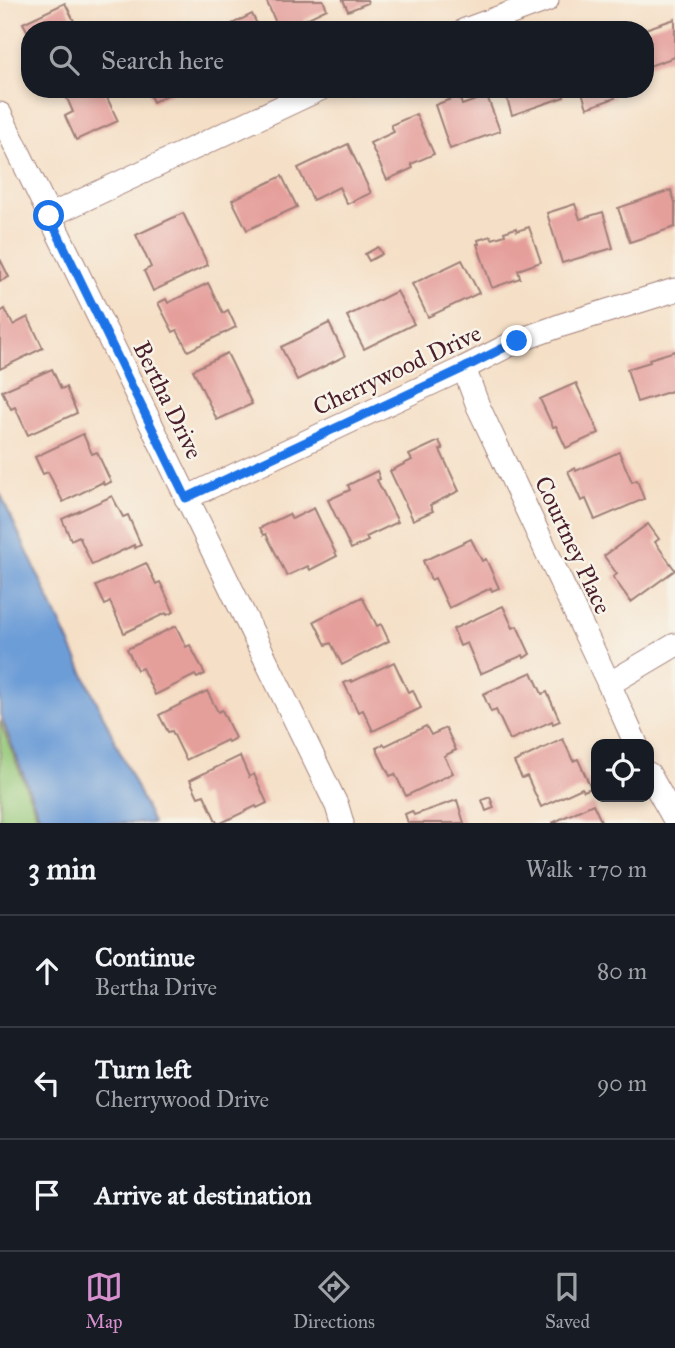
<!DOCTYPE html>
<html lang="en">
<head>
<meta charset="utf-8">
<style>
	:root { --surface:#171b24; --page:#20242c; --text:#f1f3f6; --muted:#9ea1a6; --line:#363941; --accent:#d690ce }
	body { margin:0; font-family:"IM FELL Great Primer",serif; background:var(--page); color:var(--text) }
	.controls { position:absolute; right:21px; bottom:21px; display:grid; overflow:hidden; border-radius:14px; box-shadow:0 4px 10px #0003 }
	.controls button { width:63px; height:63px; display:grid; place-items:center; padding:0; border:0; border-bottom:2px solid var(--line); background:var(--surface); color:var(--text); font:35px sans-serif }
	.stop { position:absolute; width:21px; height:21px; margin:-16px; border:5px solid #1a73e8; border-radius:50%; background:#fff }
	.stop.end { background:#1a73e8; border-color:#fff; box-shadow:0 2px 7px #0008 }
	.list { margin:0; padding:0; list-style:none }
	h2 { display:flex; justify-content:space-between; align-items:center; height:91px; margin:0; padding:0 28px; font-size:30px }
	h2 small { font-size:23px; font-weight:400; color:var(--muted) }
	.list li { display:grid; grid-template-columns:46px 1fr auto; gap:21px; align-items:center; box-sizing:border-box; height:112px; padding:0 28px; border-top:2px solid var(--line) }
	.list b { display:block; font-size:26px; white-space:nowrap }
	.list p { margin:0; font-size:23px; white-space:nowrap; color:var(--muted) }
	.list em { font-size:23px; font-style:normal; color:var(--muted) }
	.icon { flex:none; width:38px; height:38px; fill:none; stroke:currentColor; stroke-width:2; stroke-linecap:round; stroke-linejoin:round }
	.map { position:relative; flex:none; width:675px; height:823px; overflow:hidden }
	.search { position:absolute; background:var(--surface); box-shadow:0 4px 10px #0003; left:21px; right:21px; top:21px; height:77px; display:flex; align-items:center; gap:18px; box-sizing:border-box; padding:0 24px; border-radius:28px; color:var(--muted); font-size:26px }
	.sheet { height:427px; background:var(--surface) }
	nav { display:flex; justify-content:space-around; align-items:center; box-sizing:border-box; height:98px; border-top:2px solid var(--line); background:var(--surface); font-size:19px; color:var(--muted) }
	nav a { display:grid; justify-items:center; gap:4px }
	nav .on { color:var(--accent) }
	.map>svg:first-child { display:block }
	.green { fill:#94c879; stroke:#6f7452; stroke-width:2 }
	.water { fill:#6d9dd7; stroke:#5c5e81; stroke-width:2 }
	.building { fill:#e59f9b }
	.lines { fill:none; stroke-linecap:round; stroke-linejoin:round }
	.minor-casing { stroke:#a07f78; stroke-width:25 }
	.minor { stroke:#fff; stroke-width:23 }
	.route { stroke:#1a73e8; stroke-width:9 }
	.labels { text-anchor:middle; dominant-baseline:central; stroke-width:5; stroke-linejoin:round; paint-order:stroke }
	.street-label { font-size:24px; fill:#4a1f2b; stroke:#f7f3e8 }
</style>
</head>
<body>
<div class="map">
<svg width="675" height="823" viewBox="0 0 675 823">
	<rect width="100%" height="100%" fill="#f7f3e8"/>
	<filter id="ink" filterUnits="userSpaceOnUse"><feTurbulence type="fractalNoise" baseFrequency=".0143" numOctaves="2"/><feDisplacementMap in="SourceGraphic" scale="14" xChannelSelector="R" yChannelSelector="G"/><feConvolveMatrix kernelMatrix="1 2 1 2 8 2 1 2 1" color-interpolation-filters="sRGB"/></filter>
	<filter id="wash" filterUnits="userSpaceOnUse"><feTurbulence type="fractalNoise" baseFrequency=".00686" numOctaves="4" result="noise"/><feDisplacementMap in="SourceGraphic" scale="28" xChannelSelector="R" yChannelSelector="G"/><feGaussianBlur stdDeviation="1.57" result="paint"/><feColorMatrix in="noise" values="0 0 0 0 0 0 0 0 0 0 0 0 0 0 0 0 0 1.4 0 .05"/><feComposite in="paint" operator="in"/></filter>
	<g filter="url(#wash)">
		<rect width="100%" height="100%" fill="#f5dfc6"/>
		<path class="green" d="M 0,721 L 40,823 L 0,823 Z"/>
		<path class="water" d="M 0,493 L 153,823 L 42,823 L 0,714 Z"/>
		<g id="blocks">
			<g class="building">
				<path d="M 266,0 L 323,0 L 327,9 L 304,20 L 307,28 L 304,30 L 279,30 Z"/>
				<path d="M 343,0 L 367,0 L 368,3 L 348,11 Z"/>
				<path d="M 65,3 L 75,23 L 70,25 L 72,30 L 30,30 L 30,36 L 23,23 Z"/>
				<path d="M 252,14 L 260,30 L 220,30 Z"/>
				<path d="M 675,19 L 675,57 L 649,66 L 645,57 L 645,29 Z"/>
				<path d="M 63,89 L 103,89 L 118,121 L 76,140 L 65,116 L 73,112 Z"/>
				<path d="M 147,89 L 180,89 L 153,102 Z"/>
				<path d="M 504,89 L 562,89 L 564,97 L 512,115 Z"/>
				<path d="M 581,89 L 612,89 L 615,98 L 587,108 Z"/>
				<path d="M 459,96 L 462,105 L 487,96 L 500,131 L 450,149 L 435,105 Z"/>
				<path d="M 416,114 L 434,154 L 411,164 L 413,168 L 387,180 L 370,143 L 394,132 L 391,125 Z"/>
				<path d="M 348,144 L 371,193 L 347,204 L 339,187 L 313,200 L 298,168 Z"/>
				<path d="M 282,176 L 297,207 L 247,230 L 232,200 Z"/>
				<path d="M 671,190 L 675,203 L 675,227 L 630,242 L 618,208 Z"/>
				<path d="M 575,204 L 580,219 L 603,212 L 613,248 L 562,263 L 547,213 Z"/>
				<path d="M 183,213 L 208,265 L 153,291 L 144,271 L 151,267 L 136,235 Z"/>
				<path d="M 529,227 L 541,262 L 518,270 L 520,278 L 492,288 L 477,244 L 479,244 L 478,240 L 491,236 L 492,239 L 505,235 L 504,232 L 516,228 L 517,231 Z"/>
				<path d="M 378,247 L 382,254 L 369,261 L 365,254 Z"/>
				<path d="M 0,259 L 9,277 L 0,281 Z"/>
				<path d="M 462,260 L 479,293 L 428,317 L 412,284 Z"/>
				<path d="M 208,283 L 223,313 L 228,310 L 236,327 L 188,351 L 177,330 L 173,332 L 158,303 L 166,299 L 168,303 Z"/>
				<path d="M 397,291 L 414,324 L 364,349 L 347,316 Z"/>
				<path d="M 5,309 L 13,325 L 28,317 L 43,348 L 0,369 L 0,312 Z"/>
				<path d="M 329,323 L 345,356 L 297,380 L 281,347 Z"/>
				<path d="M 675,351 L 675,390 L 637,402 L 627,369 L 650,362 L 649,359 Z"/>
				<path d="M 227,353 L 252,404 L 217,420 L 193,370 Z"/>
				<path d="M 52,369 L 61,389 L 66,387 L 77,413 L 28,435 L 15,407 L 11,409 L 2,391 Z"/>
				<path d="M 576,383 L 599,433 L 566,448 L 556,426 L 553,427 L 540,399 Z"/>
				<path d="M 83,434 L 92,454 L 97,452 L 111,482 L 104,485 L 103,482 L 63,502 L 48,472 L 43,474 L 35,457 Z"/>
				<path d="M 439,441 L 443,449 L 440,450 L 459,491 L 430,505 L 433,511 L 413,520 L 390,471 L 412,460 L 409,455 Z"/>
				<path d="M 619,452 L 632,482 L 637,480 L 644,499 L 595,520 L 586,499 L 581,501 L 568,471 L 575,468 L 576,471 Z"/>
				<path d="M 377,471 L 380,479 L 377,480 L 398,522 L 366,537 L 368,541 L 351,549 L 328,500 L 350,490 L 348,485 Z"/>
				<path d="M 112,496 L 123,517 L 128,515 L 141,545 L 135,548 L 134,545 L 92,565 L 79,536 L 71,540 L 62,519 Z"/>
				<path d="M 314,508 L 337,556 L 310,570 L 308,566 L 287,576 L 266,534 L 264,535 L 260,528 L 289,514 L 292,519 Z"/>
				<path d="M 648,524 L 659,539 L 655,542 L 675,570 L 631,602 L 613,577 L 617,574 L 604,556 Z"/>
				<path d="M 471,539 L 482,561 L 486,559 L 499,588 L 492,591 L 491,588 L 449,608 L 435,578 L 431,580 L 423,561 Z"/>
				<path d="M 146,563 L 156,584 L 160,582 L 174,612 L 167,615 L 166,613 L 124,633 L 110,602 L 105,605 L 96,586 Z"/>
				<path d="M 362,597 L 377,626 L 381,624 L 389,641 L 342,665 L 331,643 L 326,645 L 314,621 Z"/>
				<path d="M 503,606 L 513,628 L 517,626 L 530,654 L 524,658 L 523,655 L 480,674 L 467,643 L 460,646 L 453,629 Z"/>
				<path d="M 176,626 L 186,647 L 190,645 L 205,674 L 197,678 L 195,675 L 155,695 L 142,668 L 137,670 L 127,649 Z"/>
				<path d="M 394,662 L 408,692 L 413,690 L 421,708 L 373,731 L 363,710 L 358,712 L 344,683 L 351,680 L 352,682 Z"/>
				<path d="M 532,672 L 542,694 L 547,692 L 560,721 L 553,724 L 552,721 L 510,740 L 496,710 L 491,712 L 483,694 Z"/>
				<path d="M 207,691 L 218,712 L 222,710 L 235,738 L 228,742 L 227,740 L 186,760 L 172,731 L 168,732 L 159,715 Z"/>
				<path d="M 426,726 L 431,735 L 446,728 L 456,750 L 444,756 L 453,773 L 406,796 L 395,774 L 390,776 L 376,748 L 384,744 L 385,746 Z"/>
				<path d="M 563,739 L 573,761 L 578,759 L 591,788 L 584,791 L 582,788 L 541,807 L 527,776 L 522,778 L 514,762 Z"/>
				<path d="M 240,756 L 249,777 L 254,774 L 267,803 L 257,808 L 256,806 L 221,823 L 217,823 L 204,795 L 198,797 L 190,780 Z"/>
				<path d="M 490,797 L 494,808 L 486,811 L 482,800 Z"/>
				<path d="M 457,800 L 464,823 L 408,823 L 405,814 L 412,811 L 414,815 Z"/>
				<path d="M 593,804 L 602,823 L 552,823 Z"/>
			</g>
		</g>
	</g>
	<g filter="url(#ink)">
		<use href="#blocks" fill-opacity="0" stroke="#a07f78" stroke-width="2"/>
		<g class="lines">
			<g class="minor-casing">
				<g id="minor">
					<path d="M 465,30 L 547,0"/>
					<path d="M 0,114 L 337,806 L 342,823"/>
					<path d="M 49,216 L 320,89"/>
					<path d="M 464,368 L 478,406 L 609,684 L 636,744"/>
					<path d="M 186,498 L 464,368 L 517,341 L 562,325 L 675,290"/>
					<path d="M 609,684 L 675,645"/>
					<path d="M 649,774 L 675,820"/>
				</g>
			</g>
			<use href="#minor" class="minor"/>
		</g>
	</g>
	<g class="lines" filter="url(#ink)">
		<path class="route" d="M 49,216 L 186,498 L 464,368 L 517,341"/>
	</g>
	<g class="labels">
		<g class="street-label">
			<text transform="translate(397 370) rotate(-25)">Cherrywood Drive</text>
			<text transform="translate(168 400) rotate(64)">Bertha Drive</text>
			<text transform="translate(573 545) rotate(65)">Courtney Place</text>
		</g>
	</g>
</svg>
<div class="controls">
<button><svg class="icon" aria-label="locate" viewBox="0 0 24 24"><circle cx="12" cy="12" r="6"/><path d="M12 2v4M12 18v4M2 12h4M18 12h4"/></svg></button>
</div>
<div class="stop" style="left:49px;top:216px"></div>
<div class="stop end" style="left:517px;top:341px"></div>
<div class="search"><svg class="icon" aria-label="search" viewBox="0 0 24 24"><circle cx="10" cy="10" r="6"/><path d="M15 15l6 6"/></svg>Search here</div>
</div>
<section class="sheet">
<h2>3 min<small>Walk · 170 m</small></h2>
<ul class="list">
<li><svg class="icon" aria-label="ahead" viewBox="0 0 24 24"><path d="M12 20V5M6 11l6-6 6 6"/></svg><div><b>Continue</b><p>Bertha Drive</p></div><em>80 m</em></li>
<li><svg class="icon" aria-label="left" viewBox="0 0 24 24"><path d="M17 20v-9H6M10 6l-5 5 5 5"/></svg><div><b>Turn left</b><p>Cherrywood Drive</p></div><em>90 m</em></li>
<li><svg class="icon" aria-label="arrive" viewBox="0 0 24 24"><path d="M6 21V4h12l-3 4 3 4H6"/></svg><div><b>Arrive at destination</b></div></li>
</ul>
</section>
<nav>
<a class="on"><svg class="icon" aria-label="map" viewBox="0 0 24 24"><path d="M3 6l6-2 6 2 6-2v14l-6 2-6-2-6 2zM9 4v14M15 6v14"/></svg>Map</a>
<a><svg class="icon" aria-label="directions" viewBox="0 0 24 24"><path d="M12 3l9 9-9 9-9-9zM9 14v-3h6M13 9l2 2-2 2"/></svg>Directions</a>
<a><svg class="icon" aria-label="saved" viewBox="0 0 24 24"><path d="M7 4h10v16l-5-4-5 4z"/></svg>Saved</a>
</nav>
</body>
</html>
